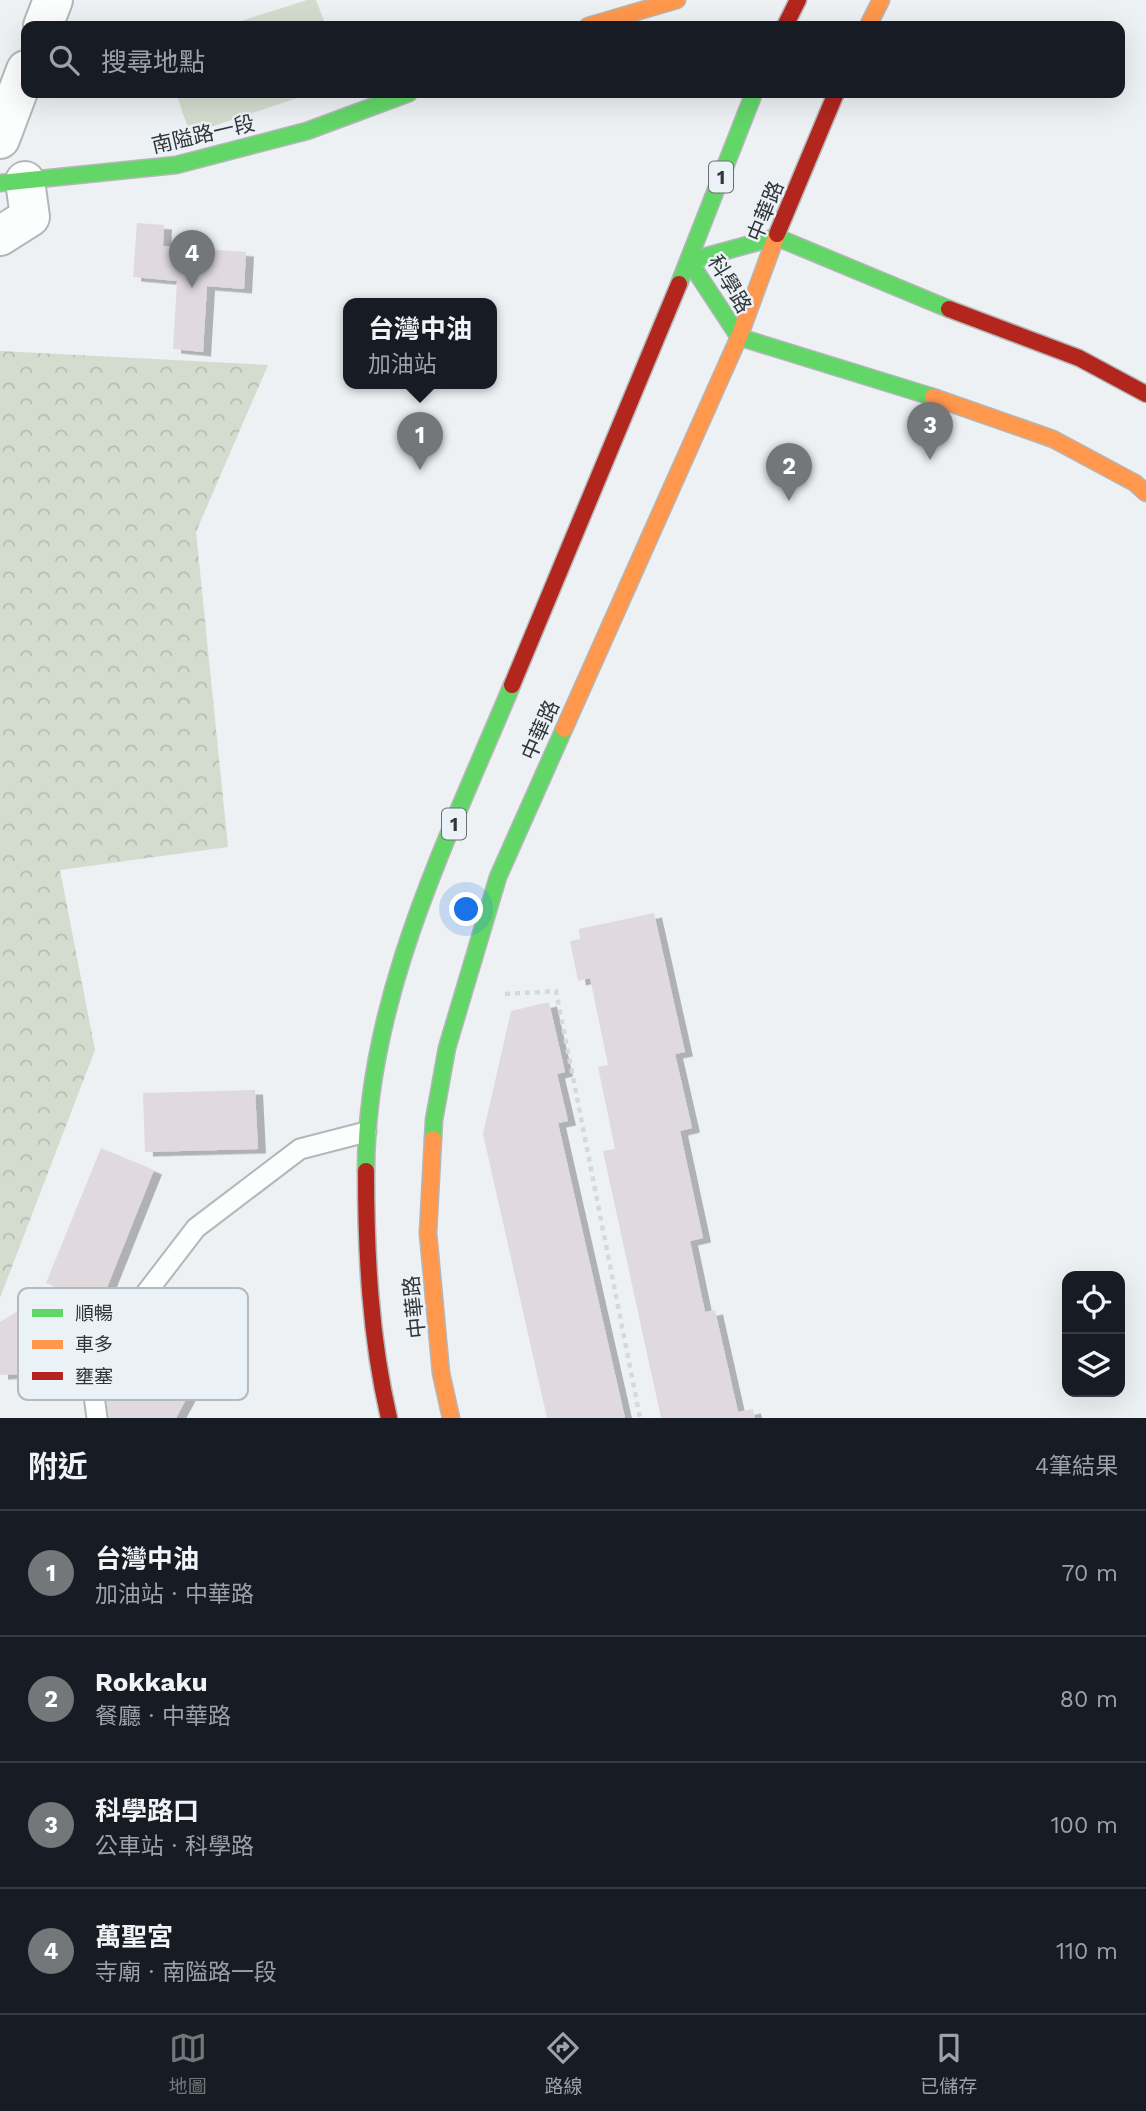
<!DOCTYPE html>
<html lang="zh-TW">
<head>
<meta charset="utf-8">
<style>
	:root { --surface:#171b24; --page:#242831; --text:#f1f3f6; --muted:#9ea1a6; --line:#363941; --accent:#74777a }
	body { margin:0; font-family:"Work Sans","Noto Sans TC",sans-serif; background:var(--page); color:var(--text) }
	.controls { position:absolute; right:21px; bottom:21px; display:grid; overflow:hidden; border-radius:14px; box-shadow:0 7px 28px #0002 }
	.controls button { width:63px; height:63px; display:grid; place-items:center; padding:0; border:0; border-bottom:2px solid var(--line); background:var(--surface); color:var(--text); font:35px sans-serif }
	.you { position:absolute; left:467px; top:910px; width:24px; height:24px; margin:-18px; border:5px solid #fff; border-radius:50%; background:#1a73e8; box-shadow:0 0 0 10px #1a73e833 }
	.badge { display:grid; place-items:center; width:46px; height:46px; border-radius:50%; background:var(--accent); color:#fff; font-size:23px; font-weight:700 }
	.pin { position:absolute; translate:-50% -58px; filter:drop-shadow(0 2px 4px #0008) }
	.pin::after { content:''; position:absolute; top:37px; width:24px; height:21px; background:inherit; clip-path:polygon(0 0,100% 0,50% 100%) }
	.popup { position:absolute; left:343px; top:298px; width:154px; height:91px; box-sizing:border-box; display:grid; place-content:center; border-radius:14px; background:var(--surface); filter:drop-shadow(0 2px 5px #0005); font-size:23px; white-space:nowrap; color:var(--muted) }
	.popup b { font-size:26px; color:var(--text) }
	.popup::after { content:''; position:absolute; left:50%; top:100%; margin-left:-14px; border:14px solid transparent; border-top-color:var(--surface) }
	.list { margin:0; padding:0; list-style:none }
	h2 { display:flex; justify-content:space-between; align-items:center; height:91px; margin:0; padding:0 28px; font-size:30px }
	h2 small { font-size:23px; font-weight:400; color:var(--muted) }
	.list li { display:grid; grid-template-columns:46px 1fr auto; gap:21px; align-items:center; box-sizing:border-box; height:126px; padding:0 28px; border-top:2px solid var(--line) }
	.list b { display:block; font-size:26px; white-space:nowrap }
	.list p { margin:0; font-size:23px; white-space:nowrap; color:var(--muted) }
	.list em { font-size:23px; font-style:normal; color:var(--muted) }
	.icon { flex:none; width:38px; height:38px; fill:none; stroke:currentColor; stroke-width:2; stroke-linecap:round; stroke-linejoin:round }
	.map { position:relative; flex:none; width:1146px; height:1418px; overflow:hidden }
	.search { position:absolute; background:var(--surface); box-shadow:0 7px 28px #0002; left:21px; right:21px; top:21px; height:77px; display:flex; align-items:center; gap:18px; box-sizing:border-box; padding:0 24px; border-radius:14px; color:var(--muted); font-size:26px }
	.sheet { height:595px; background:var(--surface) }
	nav { display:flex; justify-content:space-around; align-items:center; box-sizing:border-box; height:98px; border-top:2px solid var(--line); background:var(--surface); font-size:19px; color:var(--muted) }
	nav a { display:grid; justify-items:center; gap:4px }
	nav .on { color:var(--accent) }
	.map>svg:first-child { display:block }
	.forest { fill:url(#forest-crowns) }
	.pitch { fill:#d4dccf }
	.building { fill:#e0dade; filter:url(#shadow) }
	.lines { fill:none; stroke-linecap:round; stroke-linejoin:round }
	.lane-casing { stroke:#b4b7b9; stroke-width:23 }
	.street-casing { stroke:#b4b7b9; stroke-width:42 }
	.fast-casing { stroke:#b4b7b9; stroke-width:19 }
	.slow-casing { stroke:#b4b7b9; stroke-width:19 }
	.jam-casing { stroke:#b4b7b9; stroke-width:19 }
	.path { stroke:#d7d8d9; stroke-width:4.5; stroke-dasharray:5 5; stroke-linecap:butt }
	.lane { stroke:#fcfdfd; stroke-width:19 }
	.street { stroke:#fcfdfd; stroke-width:38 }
	.fast { stroke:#63d668; stroke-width:16 }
	.slow { stroke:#ff974d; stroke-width:16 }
	.jam { stroke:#b3261e; stroke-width:16 }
	.labels { text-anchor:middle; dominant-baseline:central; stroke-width:5; stroke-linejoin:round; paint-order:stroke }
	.shield { fill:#eaf2f8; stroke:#6a6e72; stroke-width:2 }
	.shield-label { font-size:19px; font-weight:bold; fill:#333638 }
	.street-label { font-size:21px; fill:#333638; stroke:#eaf2f8 }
	.key { fill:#eaf2f8; stroke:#b3babe; stroke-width:2 }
	.key-label { font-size:19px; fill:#333638 }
</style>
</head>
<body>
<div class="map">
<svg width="1146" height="1418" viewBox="0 0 1146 1418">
	<defs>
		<pattern id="forest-crowns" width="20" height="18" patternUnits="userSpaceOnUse" patternTransform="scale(1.75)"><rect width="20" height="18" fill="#d4dccf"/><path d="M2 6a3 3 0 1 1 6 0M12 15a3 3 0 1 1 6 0" fill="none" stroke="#b6bdb2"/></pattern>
		<filter id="shadow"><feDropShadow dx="8" dy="4.5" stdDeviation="0" flood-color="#0004"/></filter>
	</defs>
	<rect width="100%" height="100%" fill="#eef1f4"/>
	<path class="forest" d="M 0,351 L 268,365 L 196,532 L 228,847 L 60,870 L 95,1050 L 0,1298 Z"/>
	<g class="pitch">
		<path d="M 307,0 L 316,0 L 326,26 L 225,26 Z"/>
		<path d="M 176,93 L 312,93 L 190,134 Z"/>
	</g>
	<g class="building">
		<path d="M 137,223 L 164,225 L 163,246 L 246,252 L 244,289 L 207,286 L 203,352 L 173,349 L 177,281 L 133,277 Z"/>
		<path d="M 654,913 L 685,1052 L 675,1054 L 692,1128 L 680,1131 L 703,1238 L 690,1241 L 705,1312 L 715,1310 L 738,1412 L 753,1409 L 755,1418 L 661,1418 L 603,1151 L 615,1149 L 598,1067 L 608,1065 L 590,978 L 578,981 L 570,941 L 580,939 L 579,929 Z"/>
		<path d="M 549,1002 L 565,1072 L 557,1074 L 568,1121 L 558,1123 L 625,1418 L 547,1418 L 483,1134 L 511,1011 Z"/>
		<path d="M 255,1090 L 258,1149 L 145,1152 L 143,1093 Z"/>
		<path d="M 101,1148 L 154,1170 L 100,1305 L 46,1283 Z"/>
		<path d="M 45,1294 L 85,1331 L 22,1374 L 0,1375 L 0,1322 Z"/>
		<path d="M 159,1297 L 222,1333 L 176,1418 L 105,1418 L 101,1400 Z"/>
	</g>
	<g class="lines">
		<g class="lane-casing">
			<path id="lane" d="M 97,1418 L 90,1366 L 196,1228 L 300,1149 L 366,1132"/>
		</g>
		<g class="street-casing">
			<g id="street">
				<path d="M 43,26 L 53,0"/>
				<path d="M 0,139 L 26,70"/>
				<path d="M 0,236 L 30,217 L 25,181"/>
			</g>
		</g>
		<g class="fast-casing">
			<g id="fast">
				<path d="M 0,183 L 176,165 L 307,131 L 409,93"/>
				<path d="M 679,284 L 754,93"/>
				<path d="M 933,397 L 739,337 L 689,261 L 776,237 L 949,309"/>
				<path d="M 433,1139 L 434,1120 L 447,1048 L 498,877 L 564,729"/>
				<path d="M 366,1171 C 366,999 447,841 512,685"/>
			</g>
		</g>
		<g class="slow-casing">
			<g id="slow">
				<path d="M 588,26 L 677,0"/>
				<path d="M 868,26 L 881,0"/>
				<path d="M 933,397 L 1053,439 L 1135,483 L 1146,493"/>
				<path d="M 564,729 L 739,337 L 777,234"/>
				<path d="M 433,1139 L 428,1233 L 441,1373 L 451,1418"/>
			</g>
		</g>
		<g class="jam-casing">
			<g id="jam">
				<path d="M 785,26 L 798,0"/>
				<path d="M 777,234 L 836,93"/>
				<path d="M 949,309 L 1079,358 L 1146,394"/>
				<path d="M 512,685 L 679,284"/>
				<path d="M 366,1171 C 366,1253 370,1337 389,1418"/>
			</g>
		</g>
		<path class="path" d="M 505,994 L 556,991 L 640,1418"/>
		<use href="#lane" class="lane"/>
		<use href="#street" class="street"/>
		<use href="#fast" class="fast"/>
		<use href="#slow" class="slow"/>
		<use href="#jam" class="jam"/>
	</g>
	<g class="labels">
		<g class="shield">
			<rect x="709" y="161.5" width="24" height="31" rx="5"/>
			<rect x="442" y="808.5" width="24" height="31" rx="5"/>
		</g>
		<g class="shield-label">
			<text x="721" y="177">1</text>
			<text x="454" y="824">1</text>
		</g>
		<g class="street-label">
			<text transform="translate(203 134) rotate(-13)">南隘路一段</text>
			<text transform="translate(765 211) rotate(-68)">中華路</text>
			<text transform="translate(730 284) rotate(59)">科學路</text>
			<text transform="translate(540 730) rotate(-66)">中華路</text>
			<text transform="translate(414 1307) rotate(-96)">中華路</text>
		</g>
	</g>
	<rect x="18" y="1288" width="230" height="112" rx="10" class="key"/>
	<rect x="32" y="1309" width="31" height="8" fill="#63d668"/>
	<rect x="32" y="1340" width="31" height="9" fill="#ff974d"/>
	<rect x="32" y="1372" width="31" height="8" fill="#b3261e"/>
	<g class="key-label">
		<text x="75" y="1320">順暢</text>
		<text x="75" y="1351">車多</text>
		<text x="75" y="1383">壅塞</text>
	</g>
</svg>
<div class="controls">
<button><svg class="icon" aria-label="locate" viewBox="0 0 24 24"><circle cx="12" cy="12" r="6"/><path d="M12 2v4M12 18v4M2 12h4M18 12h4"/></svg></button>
<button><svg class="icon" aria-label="layers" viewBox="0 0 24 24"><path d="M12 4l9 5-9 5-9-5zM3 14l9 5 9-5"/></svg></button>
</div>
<div class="you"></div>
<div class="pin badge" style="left:420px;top:470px">1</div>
<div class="popup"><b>台灣中油</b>加油站</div>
<div class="pin badge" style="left:789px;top:501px">2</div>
<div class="pin badge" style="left:930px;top:460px">3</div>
<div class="pin badge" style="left:192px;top:288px">4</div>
<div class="search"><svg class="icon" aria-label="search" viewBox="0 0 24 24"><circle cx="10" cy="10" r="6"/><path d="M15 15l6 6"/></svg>搜尋地點</div>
</div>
<section class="sheet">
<h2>附近<small>4筆結果</small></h2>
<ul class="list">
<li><span class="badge">1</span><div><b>台灣中油</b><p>加油站 · 中華路</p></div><em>70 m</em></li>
<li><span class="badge">2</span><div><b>Rokkaku</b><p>餐廳 · 中華路</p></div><em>80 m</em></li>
<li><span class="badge">3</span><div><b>科學路口</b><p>公車站 · 科學路</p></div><em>100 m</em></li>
<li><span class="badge">4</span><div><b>萬聖宮</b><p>寺廟 · 南隘路一段</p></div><em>110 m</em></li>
</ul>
</section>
<nav>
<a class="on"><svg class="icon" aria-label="map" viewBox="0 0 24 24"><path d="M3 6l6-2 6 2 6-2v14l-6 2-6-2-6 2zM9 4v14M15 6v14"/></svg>地圖</a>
<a><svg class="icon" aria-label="directions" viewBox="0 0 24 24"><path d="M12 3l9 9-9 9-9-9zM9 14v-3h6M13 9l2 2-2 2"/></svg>路線</a>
<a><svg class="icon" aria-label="saved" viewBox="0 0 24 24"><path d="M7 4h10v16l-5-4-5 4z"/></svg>已儲存</a>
</nav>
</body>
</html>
